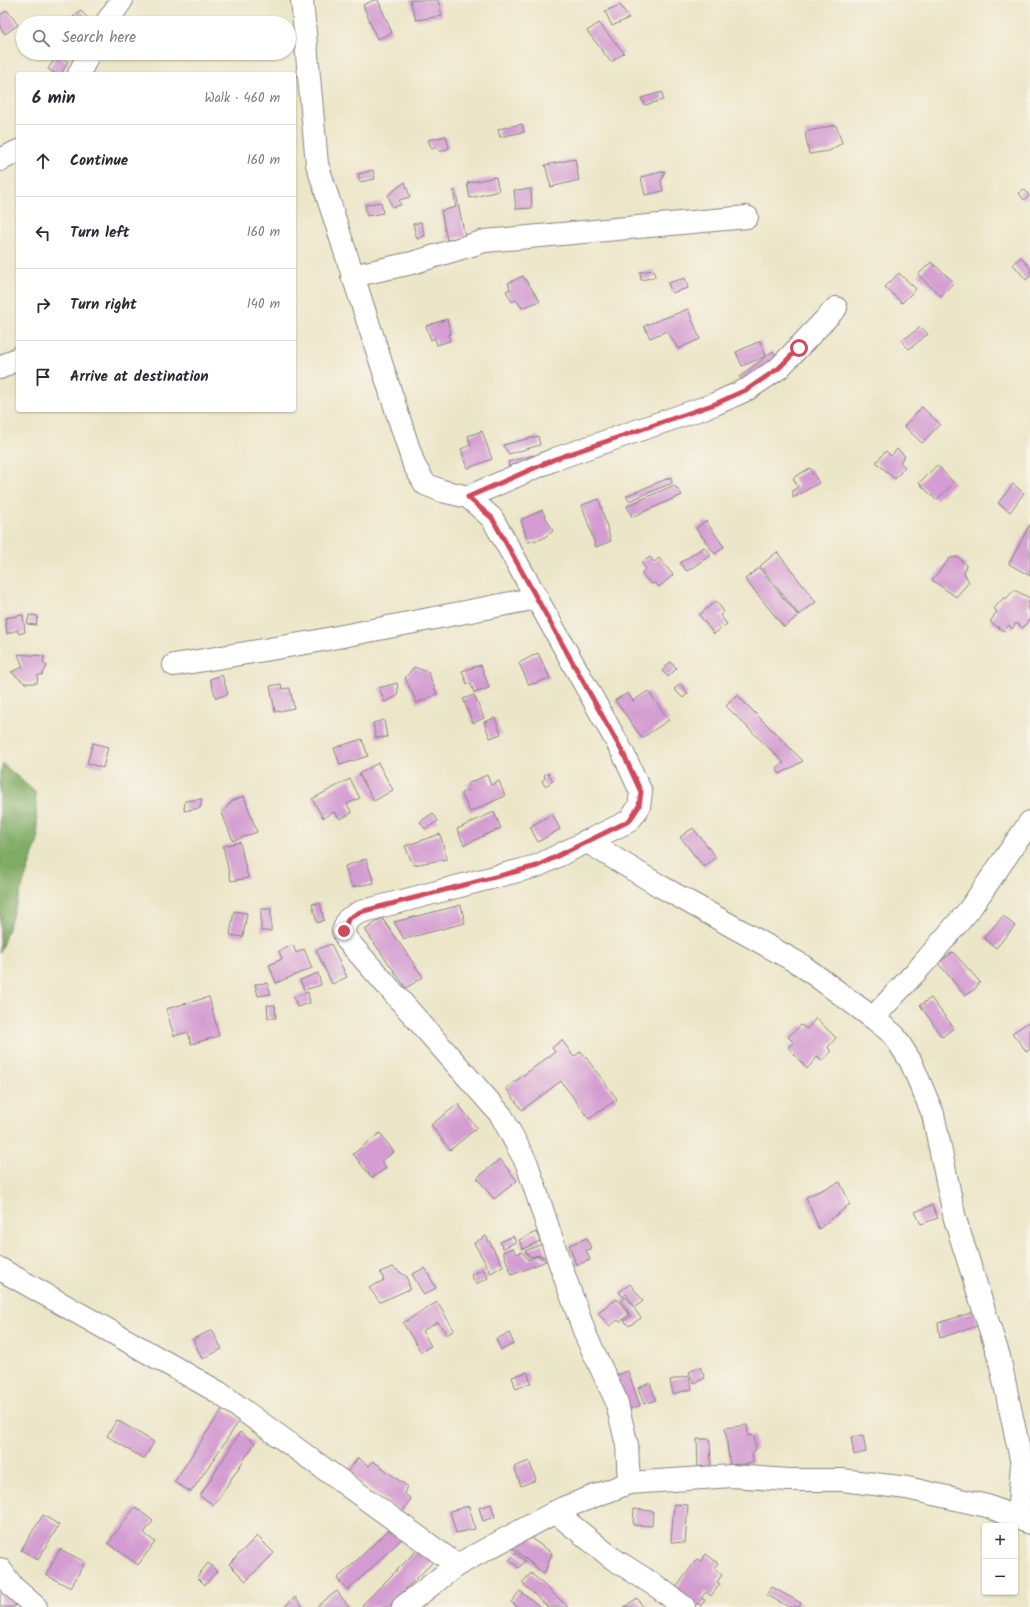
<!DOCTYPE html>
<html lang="en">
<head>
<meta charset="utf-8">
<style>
	:root { --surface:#fff; --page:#f7f7f7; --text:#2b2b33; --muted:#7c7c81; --line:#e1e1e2 }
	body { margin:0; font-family:Kalam,sans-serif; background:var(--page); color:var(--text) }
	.controls { position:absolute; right:12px; bottom:12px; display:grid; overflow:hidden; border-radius:4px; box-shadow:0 1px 3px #0004 }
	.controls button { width:36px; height:36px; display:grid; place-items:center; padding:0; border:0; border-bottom:1px solid var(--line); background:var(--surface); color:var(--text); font:20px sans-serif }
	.stop { position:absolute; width:12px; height:12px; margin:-9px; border:3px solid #d1495b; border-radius:50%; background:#fff }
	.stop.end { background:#d1495b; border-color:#fff; box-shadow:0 1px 4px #0008 }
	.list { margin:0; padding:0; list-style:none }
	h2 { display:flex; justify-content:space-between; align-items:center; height:52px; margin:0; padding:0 16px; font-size:17px }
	h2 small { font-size:13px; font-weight:400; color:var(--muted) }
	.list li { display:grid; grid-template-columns:26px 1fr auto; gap:12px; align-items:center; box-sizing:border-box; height:72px; padding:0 16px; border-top:1px solid var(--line) }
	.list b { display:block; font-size:15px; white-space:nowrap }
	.list em { font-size:13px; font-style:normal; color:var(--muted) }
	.icon { flex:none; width:22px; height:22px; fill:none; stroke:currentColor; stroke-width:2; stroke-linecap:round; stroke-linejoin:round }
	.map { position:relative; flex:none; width:1030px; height:1607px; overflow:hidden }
	.search { position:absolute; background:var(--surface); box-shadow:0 1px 3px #0004; left:16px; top:16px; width:280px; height:44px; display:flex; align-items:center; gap:10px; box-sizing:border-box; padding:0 14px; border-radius:22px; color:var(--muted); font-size:15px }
	.panel { position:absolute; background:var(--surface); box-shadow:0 1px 3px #0004; left:16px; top:72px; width:280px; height:340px; border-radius:4px }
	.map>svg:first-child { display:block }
	.forest { fill:#7fab63; stroke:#50664f }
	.building { fill:#d49cd2 }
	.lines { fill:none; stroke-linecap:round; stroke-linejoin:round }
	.minor-casing { stroke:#878482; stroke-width:24 }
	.minor { stroke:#fff; stroke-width:22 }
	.route { stroke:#d1495b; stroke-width:5 }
</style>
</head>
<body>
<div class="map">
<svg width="1030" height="1607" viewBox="0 0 1030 1607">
	<rect width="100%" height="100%" fill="#f7f3e8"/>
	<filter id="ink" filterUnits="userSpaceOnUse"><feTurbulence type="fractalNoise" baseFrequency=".025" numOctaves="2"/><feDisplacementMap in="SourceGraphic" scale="8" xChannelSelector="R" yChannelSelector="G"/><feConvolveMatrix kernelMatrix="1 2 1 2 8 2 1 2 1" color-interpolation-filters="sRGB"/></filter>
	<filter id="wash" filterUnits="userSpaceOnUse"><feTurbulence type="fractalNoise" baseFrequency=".012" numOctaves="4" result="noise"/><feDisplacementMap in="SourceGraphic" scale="16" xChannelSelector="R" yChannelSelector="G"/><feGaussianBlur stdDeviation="0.9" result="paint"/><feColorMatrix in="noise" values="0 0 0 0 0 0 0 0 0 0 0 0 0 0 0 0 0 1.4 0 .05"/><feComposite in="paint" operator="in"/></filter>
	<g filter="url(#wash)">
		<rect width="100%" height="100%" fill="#ece6c8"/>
		<path class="forest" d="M 3,764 L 35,792 L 38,840 L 0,952 L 0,773 Z"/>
		<g id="blocks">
			<g class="building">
				<path d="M 374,0 L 378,0 L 392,33 L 377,39 L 363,5 Z"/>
				<path d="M 410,0 L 438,0 L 442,16 L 416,20 Z"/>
				<path d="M 620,5 L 629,18 L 612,26 L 605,11 Z"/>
				<path d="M 7,10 L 18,25 L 5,34 L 0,27 L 0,15 Z"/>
				<path d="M 80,10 L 91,21 L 89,23 L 67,23 Z"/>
				<path d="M 599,23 L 624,53 L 611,62 L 587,31 Z"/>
				<path d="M 57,55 L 68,62 L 61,74 L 56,74 L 48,69 Z"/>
				<path d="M 662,92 L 663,100 L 645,105 L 641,98 Z"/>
				<path d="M 522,124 L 524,132 L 500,137 L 498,129 Z"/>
				<path d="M 836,125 L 842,143 L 829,151 L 809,154 L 805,132 Z"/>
				<path d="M 446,136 L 449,148 L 440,152 L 436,147 L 432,149 L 428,140 Z"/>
				<path d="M 575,159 L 579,180 L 551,187 L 545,165 Z"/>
				<path d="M 373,170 L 375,179 L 360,182 L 358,174 Z"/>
				<path d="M 665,171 L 661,182 L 663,191 L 645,195 L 641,177 Z"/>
				<path d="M 496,177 L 499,191 L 470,198 L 467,183 Z"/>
				<path d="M 405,182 L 410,197 L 399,200 L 401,205 L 392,207 L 388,195 Z"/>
				<path d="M 531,189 L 532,208 L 516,209 L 514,190 Z"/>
				<path d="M 1024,189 L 1029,196 L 1024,200 L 1019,193 Z"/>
				<path d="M 455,190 L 465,236 L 447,240 L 441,211 L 456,207 L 453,191 Z"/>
				<path d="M 381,202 L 383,213 L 367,216 L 365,205 Z"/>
				<path d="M 421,222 L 425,236 L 417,239 L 413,224 Z"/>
				<path d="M 1021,257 L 1030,268 L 1030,276 L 1026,280 L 1013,264 Z"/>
				<path d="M 931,262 L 954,282 L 941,296 L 918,275 Z"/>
				<path d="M 654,270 L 655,277 L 641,280 L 640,272 Z"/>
				<path d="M 899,273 L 916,289 L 902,303 L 885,287 Z"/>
				<path d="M 523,276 L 540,301 L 522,308 L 516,300 L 512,302 L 506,291 L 510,289 L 508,283 Z"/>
				<path d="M 685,278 L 688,288 L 672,293 L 668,283 Z"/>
				<path d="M 688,309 L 700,339 L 678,349 L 667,331 L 650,338 L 644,326 Z"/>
				<path d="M 447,319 L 451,334 L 448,335 L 450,341 L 437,345 L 435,338 L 431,340 L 426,326 Z"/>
				<path d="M 921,327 L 928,334 L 909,349 L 901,341 Z"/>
				<path d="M 760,341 L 766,356 L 742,366 L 736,352 Z"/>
				<path d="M 773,351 L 780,361 L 749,385 L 739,377 Z"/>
				<path d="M 922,407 L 940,424 L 922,443 L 904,426 Z"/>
				<path d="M 482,431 L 492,459 L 468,468 L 461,449 L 471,445 L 468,436 Z"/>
				<path d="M 538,436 L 540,445 L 509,454 L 503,445 Z"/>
				<path d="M 897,449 L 905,456 L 900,462 L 905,467 L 895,479 L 876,462 L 886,451 L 891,456 Z"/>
				<path d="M 534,455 L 536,466 L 511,472 L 508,462 Z"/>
				<path d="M 937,465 L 954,483 L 936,500 L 919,483 Z"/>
				<path d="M 810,468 L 819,483 L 793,498 L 793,490 L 798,487 L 793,478 Z"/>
				<path d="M 671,477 L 672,483 L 629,501 L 626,496 Z"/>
				<path d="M 1013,484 L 1024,493 L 1010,512 L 998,503 Z"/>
				<path d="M 674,485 L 682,495 L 632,517 L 627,506 Z"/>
				<path d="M 599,499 L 611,541 L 596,547 L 582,505 Z"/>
				<path d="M 542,510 L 553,531 L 542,539 L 528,542 L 521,520 Z"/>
				<path d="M 706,521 L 724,547 L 715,554 L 696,528 Z"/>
				<path d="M 1030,524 L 1030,576 L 1009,564 Z"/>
				<path d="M 704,547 L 711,555 L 687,571 L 680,563 Z"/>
				<path d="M 777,552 L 816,602 L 799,615 L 760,566 Z"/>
				<path d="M 650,557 L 654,562 L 659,558 L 673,575 L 659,587 L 655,583 L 651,584 L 641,573 L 646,569 L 641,563 Z"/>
				<path d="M 958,557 L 966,565 L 964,573 L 969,582 L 956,597 L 932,580 L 950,558 Z"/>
				<path d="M 759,568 L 798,616 L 784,627 L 745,579 Z"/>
				<path d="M 1014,590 L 1030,598 L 1027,608 L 1030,612 L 1030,618 L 1023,628 L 1016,623 L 1012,629 L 1009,625 L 1004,631 L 990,622 L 997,611 L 994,609 L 1004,597 L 1006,599 Z"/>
				<path d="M 716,601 L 724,612 L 720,615 L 727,624 L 714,634 L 699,615 Z"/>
				<path d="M 23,615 L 25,632 L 19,634 L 17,630 L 7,634 L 5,618 Z"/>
				<path d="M 29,615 L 38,616 L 36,625 L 27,624 Z"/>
				<path d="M 538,653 L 550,678 L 529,685 L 519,663 Z"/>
				<path d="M 18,654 L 44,656 L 43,663 L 47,666 L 42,675 L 38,675 L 37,683 L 25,683 L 11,672 L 23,667 Z"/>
				<path d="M 670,662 L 677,668 L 668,677 L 662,671 Z"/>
				<path d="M 481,665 L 489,688 L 474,693 L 471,684 L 467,684 L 462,671 Z"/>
				<path d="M 414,667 L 428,672 L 437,694 L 417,703 L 405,678 Z"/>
				<path d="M 222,675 L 228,694 L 216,698 L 210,679 Z"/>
				<path d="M 397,683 L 398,690 L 397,696 L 385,702 L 379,688 Z"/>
				<path d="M 281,684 L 282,689 L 290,688 L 294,708 L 275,712 L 270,686 Z"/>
				<path d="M 680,684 L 688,693 L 683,698 L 674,689 Z"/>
				<path d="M 648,691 L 669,720 L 642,738 L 615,700 L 628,693 L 633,701 Z"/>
				<path d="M 474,695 L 484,718 L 473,723 L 463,699 Z"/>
				<path d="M 737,695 L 803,761 L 780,774 L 776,768 L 784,763 L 726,706 Z"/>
				<path d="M 495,718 L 501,734 L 490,738 L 484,722 Z"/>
				<path d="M 384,720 L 387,737 L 376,738 L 373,723 Z"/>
				<path d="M 362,739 L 368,756 L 340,765 L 334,748 Z"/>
				<path d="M 93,743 L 108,747 L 103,768 L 87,763 Z"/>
				<path d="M 378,763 L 393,790 L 374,801 L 359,774 Z"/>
				<path d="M 548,773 L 553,781 L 545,786 L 542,781 L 545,778 L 544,775 Z"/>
				<path d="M 487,775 L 491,785 L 499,781 L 505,796 L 470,812 L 461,793 L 469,789 L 467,784 Z"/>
				<path d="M 350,779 L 360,798 L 347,804 L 352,813 L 340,819 L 334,812 L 323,818 L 312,799 Z"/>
				<path d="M 244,796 L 257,832 L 233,841 L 222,813 L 232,801 Z"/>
				<path d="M 202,799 L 200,808 L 184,811 L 185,801 Z"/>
				<path d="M 494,812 L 501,828 L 464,845 L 457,829 Z"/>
				<path d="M 433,813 L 438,821 L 425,829 L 420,822 Z"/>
				<path d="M 552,814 L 560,829 L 538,842 L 530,827 Z"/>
				<path d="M 693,828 L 716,857 L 704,867 L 680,837 Z"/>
				<path d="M 440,834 L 447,859 L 413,865 L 405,846 Z"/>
				<path d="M 240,842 L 248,878 L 231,881 L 223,846 Z"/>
				<path d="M 366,859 L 374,883 L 352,887 L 345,866 Z"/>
				<path d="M 320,903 L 324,920 L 317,923 L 312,904 Z"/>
				<path d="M 461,905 L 465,923 L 404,939 L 394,922 Z"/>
				<rect x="261" y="909" width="10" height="22"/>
				<path d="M 234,911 L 247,913 L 243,937 L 230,935 Z"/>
				<path d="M 1003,916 L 1015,926 L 996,948 L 984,938 Z"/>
				<path d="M 382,918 L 423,977 L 406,988 L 365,930 Z"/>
				<path d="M 331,944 L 347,977 L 332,984 L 316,950 Z"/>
				<path d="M 293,945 L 296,953 L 304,949 L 312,968 L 276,983 L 269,965 L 282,959 L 279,951 Z"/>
				<path d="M 953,952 L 980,982 L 974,990 L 965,995 L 938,963 Z"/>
				<path d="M 318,973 L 321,985 L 304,990 L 300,980 Z"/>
				<path d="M 267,983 L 271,994 L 258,996 L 255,984 Z"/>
				<path d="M 308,992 L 310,1003 L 297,1007 L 294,997 Z"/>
				<path d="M 209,997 L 219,1036 L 191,1044 L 188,1032 L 174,1036 L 166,1009 Z"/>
				<path d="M 931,998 L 954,1028 L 942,1037 L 920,1005 Z"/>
				<path d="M 267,1005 L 275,1005 L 276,1018 L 268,1018 Z"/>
				<path d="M 816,1018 L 836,1038 L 828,1047 L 831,1052 L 821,1061 L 818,1056 L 807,1069 L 788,1047 L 794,1043 L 788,1037 L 801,1025 L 807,1029 Z"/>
				<path d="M 1029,1022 L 1030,1024 L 1030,1049 L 1027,1052 L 1012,1033 Z"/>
				<path d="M 562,1040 L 574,1057 L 581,1051 L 617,1099 L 589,1119 L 561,1081 L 522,1110 L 506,1088 L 555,1052 L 552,1048 Z"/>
				<path d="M 458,1104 L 477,1128 L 450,1150 L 431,1125 Z"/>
				<path d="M 380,1133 L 394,1152 L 381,1161 L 386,1168 L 372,1178 L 353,1154 Z"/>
				<path d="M 500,1159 L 517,1181 L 494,1199 L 477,1178 Z"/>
				<path d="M 840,1182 L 850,1204 L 819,1229 L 806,1197 Z"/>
				<path d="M 932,1205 L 938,1218 L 921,1224 L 915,1212 Z"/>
				<path d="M 536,1232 L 540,1241 L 523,1249 L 519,1240 Z"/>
				<path d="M 486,1236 L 503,1266 L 491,1273 L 474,1243 Z"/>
				<path d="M 513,1236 L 516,1242 L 503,1248 L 500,1242 Z"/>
				<path d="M 587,1238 L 591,1249 L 586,1250 L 590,1260 L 576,1265 L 569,1245 Z"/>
				<path d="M 542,1244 L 549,1259 L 539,1255 L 530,1257 L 525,1251 Z"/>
				<path d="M 513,1248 L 516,1254 L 522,1252 L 528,1260 L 538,1256 L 546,1261 L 512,1275 L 503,1252 Z"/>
				<path d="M 393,1267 L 407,1277 L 410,1289 L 380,1302 L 369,1288 L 384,1280 L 380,1272 Z"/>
				<path d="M 425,1268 L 436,1288 L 424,1295 L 412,1274 Z"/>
				<path d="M 483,1269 L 488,1278 L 476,1284 L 471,1275 Z"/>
				<path d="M 630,1284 L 643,1301 L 635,1307 L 626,1294 L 623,1297 L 619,1292 Z"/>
				<path d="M 626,1297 L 641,1318 L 629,1326 L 624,1321 L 631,1316 L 621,1301 Z"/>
				<path d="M 617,1299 L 629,1315 L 620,1322 L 618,1320 L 609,1326 L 598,1312 Z"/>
				<path d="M 437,1302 L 454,1330 L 447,1335 L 438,1322 L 422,1331 L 431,1346 L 421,1352 L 403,1323 Z"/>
				<path d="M 974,1312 L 977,1326 L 940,1338 L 938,1323 Z"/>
				<path d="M 212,1330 L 222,1349 L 202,1359 L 193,1339 Z"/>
				<path d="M 509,1333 L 514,1344 L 501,1350 L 496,1339 Z"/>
				<path d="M 700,1367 L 705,1378 L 694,1383 L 689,1372 Z"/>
				<path d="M 628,1371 L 640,1406 L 627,1410 L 616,1375 Z"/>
				<path d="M 527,1372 L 531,1383 L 516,1389 L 512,1377 Z"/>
				<path d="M 689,1376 L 692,1389 L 673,1394 L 670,1380 Z"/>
				<path d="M 650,1383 L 656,1400 L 644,1404 L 638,1388 Z"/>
				<path d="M 223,1408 L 240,1420 L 191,1492 L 174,1482 Z"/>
				<path d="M 117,1420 L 154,1442 L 144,1459 L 107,1436 Z"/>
				<path d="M 747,1425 L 748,1436 L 754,1435 L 756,1450 L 752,1451 L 753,1463 L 730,1466 L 725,1428 Z"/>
				<path d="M 240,1432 L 255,1443 L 214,1505 L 200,1496 Z"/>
				<path d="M 863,1435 L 866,1452 L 854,1455 L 851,1437 Z"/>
				<path d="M 697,1439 L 710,1439 L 711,1467 L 698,1468 Z"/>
				<path d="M 358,1458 L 369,1466 L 373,1461 L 407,1486 L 404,1493 L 411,1499 L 402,1512 L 347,1472 Z"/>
				<path d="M 529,1461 L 536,1480 L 521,1486 L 514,1467 Z"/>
				<path d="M 491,1504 L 495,1517 L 483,1521 L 479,1508 Z"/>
				<path d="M 674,1504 L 688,1505 L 685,1543 L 671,1542 Z"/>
				<path d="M 469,1506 L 475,1529 L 456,1533 L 450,1511 Z"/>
				<path d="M 135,1507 L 153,1521 L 144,1533 L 155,1542 L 138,1565 L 108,1543 Z"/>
				<path d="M 634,1509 L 653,1511 L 652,1526 L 633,1525 Z"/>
				<path d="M 43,1515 L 59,1525 L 38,1560 L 21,1550 Z"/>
				<path d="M 395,1524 L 405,1536 L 348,1590 L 337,1579 Z"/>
				<path d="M 525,1534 L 552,1553 L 544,1574 L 512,1547 Z"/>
				<path d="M 257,1536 L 274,1553 L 246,1581 L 229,1564 Z"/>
				<path d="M 420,1547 L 434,1561 L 388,1607 L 364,1607 L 362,1605 Z"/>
				<path d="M 60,1549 L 85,1562 L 71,1588 L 46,1575 Z"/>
				<path d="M 516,1553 L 525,1561 L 519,1568 L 509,1560 Z"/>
				<path d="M 706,1554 L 718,1563 L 714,1568 L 722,1575 L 717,1582 L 720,1584 L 711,1596 L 706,1592 L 701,1598 L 705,1600 L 701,1606 L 697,1603 L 694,1607 L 673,1592 L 697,1559 L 701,1561 Z"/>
				<path d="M 208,1563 L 217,1571 L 205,1585 L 197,1577 Z"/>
				<path d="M 531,1573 L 568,1607 L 548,1607 L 522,1583 Z"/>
				<path d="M 772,1587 L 801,1603 L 799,1607 L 789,1607 L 767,1595 Z"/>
				<path d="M 7,1590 L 16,1605 L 13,1607 L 0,1607 L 0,1595 Z"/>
				<path d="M 337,1591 L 349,1607 L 316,1607 Z"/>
				<path d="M 520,1591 L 539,1606 L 538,1607 L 518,1607 L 511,1602 Z"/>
				<path d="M 295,1597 L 303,1607 L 284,1607 Z"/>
				<path d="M 637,1598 L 643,1607 L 624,1607 Z"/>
			</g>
		</g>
	</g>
	<g filter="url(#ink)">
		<use href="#blocks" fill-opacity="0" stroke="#878482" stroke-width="1"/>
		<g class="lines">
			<g class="minor-casing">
				<g id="minor">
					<path d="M 302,0 L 317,164 L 414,465 L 425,484 L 442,491 L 468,497 L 492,518 L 623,753 L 641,792 L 639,807 L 629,821 L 537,866 L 360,912 L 348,919 L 343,931 L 347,940 L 501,1115 L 527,1164 L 560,1264 L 586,1336 L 616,1400 L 627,1445 L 629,1483"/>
					<path d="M 106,23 L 122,0"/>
					<path d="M 79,74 L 89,53"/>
					<path d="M 0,160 L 18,151"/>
					<path d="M 352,276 L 412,263 L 485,241 L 747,217"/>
					<path d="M 0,368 L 18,358"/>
					<path d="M 468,497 L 555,459 L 715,404 L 748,389 L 779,368 L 836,308"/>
					<path d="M 174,665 L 312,642 L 537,598"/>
					<path d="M 586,841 L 660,886 L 800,964 L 873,1018 L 894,1035 L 911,1062 L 933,1114 L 955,1219 L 999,1357 L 1022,1464 L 1018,1517"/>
					<path d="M 873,1018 L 922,965 L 969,910 L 1030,822"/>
					<path d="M 0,1269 L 218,1392 L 457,1565"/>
					<path d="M 555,1512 L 612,1558 L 659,1588 L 684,1607"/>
					<path d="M 0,1569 L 13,1587 L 36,1607"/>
					<path d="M 403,1607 L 457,1565 L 563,1508 L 629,1483 L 732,1476 L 789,1480 L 842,1480 L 907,1488 L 987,1506 L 1030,1523"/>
				</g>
			</g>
			<use href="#minor" class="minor"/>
		</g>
	</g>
	<g class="lines" filter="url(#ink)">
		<path class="route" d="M 344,931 L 348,919 L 360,912 L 537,866 L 629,821 L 639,806 L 641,792 L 623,753 L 492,518 L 468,497 L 555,459 L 715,404 L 748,389 L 779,368 L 799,348"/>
	</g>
</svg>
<div class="controls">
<button>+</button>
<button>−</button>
</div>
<div class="stop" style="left:799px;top:348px"></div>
<div class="stop end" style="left:344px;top:931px"></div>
<div class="search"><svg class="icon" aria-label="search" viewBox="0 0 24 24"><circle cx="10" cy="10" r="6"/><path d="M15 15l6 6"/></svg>Search here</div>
<section class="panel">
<h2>6 min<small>Walk · 460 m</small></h2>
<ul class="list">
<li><svg class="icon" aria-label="ahead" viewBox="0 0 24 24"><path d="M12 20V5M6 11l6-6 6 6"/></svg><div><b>Continue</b></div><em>160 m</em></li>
<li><svg class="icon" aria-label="left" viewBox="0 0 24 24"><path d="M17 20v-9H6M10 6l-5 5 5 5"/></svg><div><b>Turn left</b></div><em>160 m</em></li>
<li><svg class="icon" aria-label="right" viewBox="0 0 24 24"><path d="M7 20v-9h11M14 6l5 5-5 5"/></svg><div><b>Turn right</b></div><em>140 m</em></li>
<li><svg class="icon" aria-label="arrive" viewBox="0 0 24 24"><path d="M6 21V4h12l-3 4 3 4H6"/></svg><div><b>Arrive at destination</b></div></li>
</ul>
</section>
</div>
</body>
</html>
